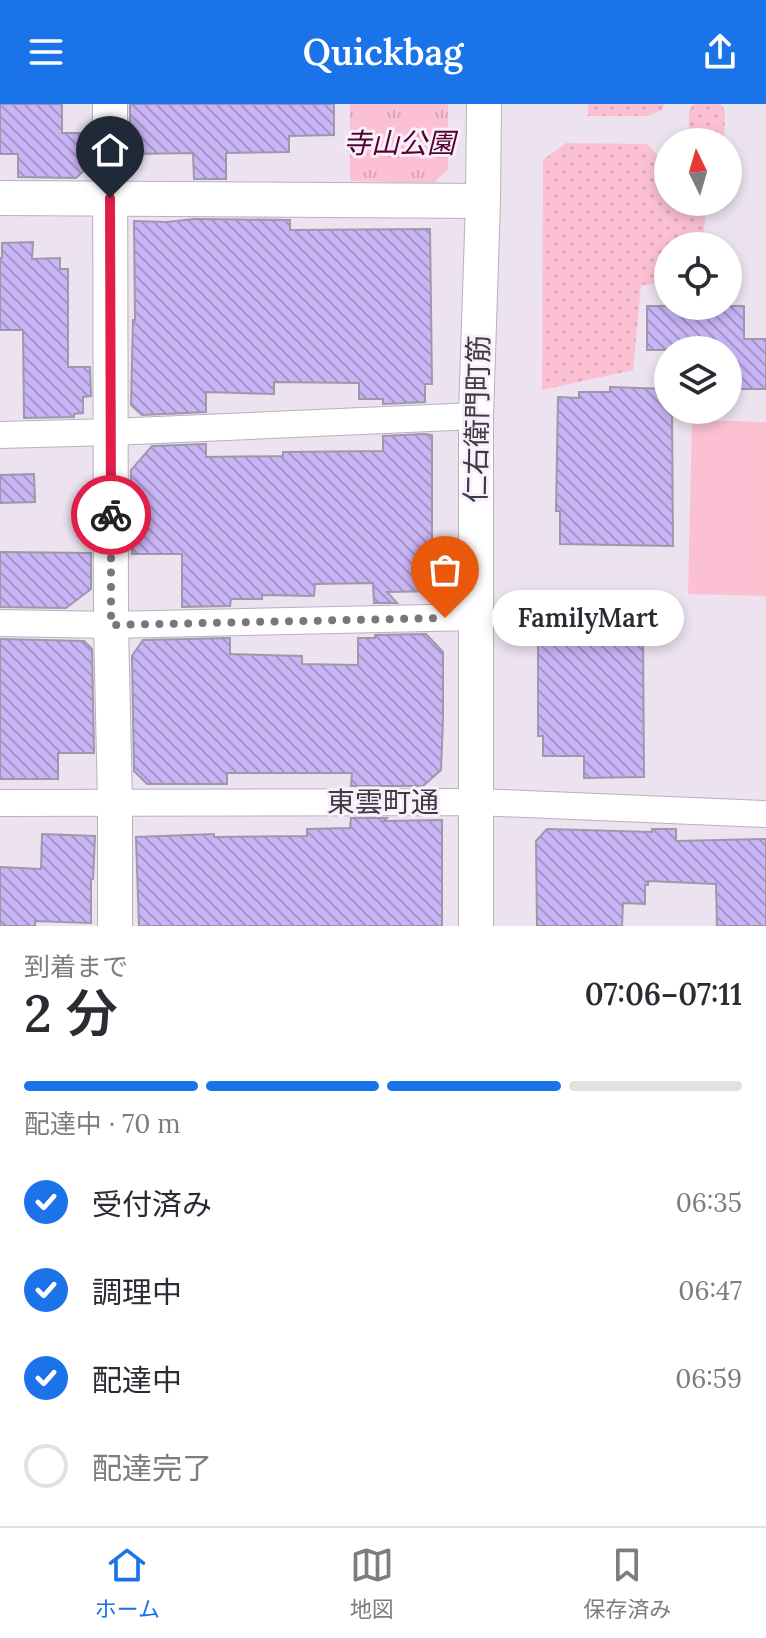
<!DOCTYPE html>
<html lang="ja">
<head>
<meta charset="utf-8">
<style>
	:root { --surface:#fff; --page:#f7f7f7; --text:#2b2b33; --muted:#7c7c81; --line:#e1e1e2; --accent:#1a73e8 }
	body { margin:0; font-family:Lora,"Noto Sans JP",serif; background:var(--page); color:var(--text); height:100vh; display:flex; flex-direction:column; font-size:30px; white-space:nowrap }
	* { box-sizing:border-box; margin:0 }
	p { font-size:26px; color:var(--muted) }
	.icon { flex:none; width:44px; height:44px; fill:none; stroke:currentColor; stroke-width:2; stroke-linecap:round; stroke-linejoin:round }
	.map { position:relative; height:822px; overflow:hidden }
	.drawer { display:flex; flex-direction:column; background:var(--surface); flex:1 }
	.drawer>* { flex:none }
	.needle { width:52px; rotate:355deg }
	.fabs { position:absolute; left:654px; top:24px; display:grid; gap:16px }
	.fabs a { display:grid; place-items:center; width:88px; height:88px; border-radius:50%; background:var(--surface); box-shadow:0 4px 12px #0003; font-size:40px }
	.pin { position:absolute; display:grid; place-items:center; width:68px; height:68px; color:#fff; margin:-82px -34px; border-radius:50% 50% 50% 0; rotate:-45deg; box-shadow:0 0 8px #0007 }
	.pin .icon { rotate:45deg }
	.courier { position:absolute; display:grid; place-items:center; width:80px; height:80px; margin:-40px; border:6px solid #e11d48; border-radius:50%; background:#fff; color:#222; box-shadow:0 2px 10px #0007 }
	.bubble { position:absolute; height:56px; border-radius:28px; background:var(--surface); box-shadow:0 4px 12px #0003; font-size:26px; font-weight:600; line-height:56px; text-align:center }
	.head em { font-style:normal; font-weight:600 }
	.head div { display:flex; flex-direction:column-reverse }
	.head { display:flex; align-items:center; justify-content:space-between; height:136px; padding:0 24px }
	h1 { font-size:52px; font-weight:600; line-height:60px }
	.bar { display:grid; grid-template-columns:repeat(4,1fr); gap:12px 8px; align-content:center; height:96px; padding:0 24px }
	.bar i { height:10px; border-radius:6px; background:var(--line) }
	.bar .current { background:var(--accent) }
	.bar p { grid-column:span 4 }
	ol { padding:0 24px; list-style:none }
	li { display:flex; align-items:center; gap:24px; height:88px }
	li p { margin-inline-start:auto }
	li .icon { padding:8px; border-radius:50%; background:var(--accent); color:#fff; stroke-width:4 }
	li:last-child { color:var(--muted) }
	li i { width:44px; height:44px; border:4px solid var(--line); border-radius:50% }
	header { display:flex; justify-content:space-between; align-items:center; height:104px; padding:0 24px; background:var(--accent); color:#fff; font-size:36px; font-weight:600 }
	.tabs { display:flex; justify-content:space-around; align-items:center; height:112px; border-top:2px solid var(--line); background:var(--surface); font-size:22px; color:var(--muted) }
	.tabs a { display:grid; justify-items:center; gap:4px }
	.tabs .current { color:var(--accent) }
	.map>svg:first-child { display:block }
	.grass { fill:url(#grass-tufts) }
	.garden { fill:url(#garden-dots) }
	.pitch { fill:#fcc0d3 }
	.building { fill:url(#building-back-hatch); stroke:#9d99a8; stroke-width:2 }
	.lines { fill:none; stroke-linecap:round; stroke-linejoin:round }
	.minor-casing { stroke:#bab0bd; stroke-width:28 }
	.tertiary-casing { stroke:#bab0bd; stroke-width:36 }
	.minor { stroke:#fff; stroke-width:26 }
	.tertiary { stroke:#fff; stroke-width:34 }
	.done { stroke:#7c757e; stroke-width:8; stroke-dasharray:0 14.4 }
	.route { stroke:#e11d48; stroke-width:10 }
	.labels { text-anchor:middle; stroke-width:6; stroke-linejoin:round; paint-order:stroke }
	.park-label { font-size:28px; font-style:italic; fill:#54022c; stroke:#f9effd }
	.street-label { font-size:28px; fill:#403b41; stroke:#f9effd }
</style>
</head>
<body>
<header><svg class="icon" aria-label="menu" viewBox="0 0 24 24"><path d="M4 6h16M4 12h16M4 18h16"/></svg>Quickbag<svg class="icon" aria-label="share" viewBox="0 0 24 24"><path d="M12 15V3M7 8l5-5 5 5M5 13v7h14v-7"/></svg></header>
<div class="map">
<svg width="766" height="822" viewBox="0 0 766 822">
	<defs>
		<pattern id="grass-tufts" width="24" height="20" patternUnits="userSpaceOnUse" patternTransform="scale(2)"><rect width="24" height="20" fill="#fcc0d3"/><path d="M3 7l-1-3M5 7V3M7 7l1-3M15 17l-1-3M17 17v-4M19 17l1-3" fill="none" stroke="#d9a6b6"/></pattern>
		<pattern id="garden-dots" width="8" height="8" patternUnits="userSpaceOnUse" patternTransform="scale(2)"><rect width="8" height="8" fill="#fcc0d3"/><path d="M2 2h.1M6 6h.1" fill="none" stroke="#d9a6b6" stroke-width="1.8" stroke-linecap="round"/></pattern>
		<pattern id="building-back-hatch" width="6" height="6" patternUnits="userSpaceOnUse" patternTransform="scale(2)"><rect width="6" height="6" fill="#c9b5f6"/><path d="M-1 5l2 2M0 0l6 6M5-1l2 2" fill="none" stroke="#a594c9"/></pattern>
	</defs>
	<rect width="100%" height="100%" fill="#ece2f0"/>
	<!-- grass -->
	<polygon class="grass" points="350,0 448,0 448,65 434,79 350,77"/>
	<!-- garden -->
	<g class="garden">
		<polygon points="588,0 665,0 662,6 647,12 588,12"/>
		<polygon points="694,0 721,0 725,7 724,38 689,38 689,6"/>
		<polygon points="566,39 647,40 668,63 668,98 707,98 702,142 668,142 668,179 641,181 633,266 542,286 543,56"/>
	</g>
	<!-- pitch -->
	<polygon class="pitch" points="692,316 766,318 766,492 688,490"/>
	<!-- building -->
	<g class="building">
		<polygon points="0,0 62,0 62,29 90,29 90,61 76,74 18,73 18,50 0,50"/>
		<polygon points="130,0 334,0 334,31 289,32 289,48 226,49 226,75 194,75 193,49 130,50"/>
		<polygon points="194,115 290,116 290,126 430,125 432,280 425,280 425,298 383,300 383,295 359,295 359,279 274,278 274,290 206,288 206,308 142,311 131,301 133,216 135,216 134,117 167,118"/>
		<polygon points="33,138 32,155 60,154 60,165 68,165 68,263 90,263 91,292 83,293 83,309 74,310 74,313 24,314 23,226 0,226 0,154 2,154 2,139"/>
		<polygon points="647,202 744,202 744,235 766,235 766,285 728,285 728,246 647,246"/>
		<polygon points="610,283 668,285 668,306 672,306 673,442 560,440 560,407 556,407 558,293 579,294 579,288 610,288"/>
		<polygon points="425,330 432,331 432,436 441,436 442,471 440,471 440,487 387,488 397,499 374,499 373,479 315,480 314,492 262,491 262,495 231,495 230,502 182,503 182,450 132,450 131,366 152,342 206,340 206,353 283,352 283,348 383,347 383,332"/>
		<polygon points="34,370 35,398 0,399 0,371"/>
		<polygon points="0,448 91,449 91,485 66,504 0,503"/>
		<polygon points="426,530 443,548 443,616 441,666 423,682 351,682 352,669 227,669 227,680 147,680 134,667 132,552 143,536 230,534 230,550 302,552 302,560 358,561 358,534 375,534 375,531"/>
		<polygon points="643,530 644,673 584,674 584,652 543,652 543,632 538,632 538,532"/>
		<polygon points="0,535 84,537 92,545 94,649 58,649 58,675 0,675"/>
		<polygon points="351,714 387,714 384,717 442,716 442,822 139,822 136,733 214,730 214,733 307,732 307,725 350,724"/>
		<polygon points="547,725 652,728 652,725 676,725 676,737 766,735 766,822 717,822 716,780 648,777 648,781 645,781 645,800 623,799 622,822 537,822 536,737"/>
		<polygon points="42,730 95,732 93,775 91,775 91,819 35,817 35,822 0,822 0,763 41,765"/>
	</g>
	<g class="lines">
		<defs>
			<g id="minor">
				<polyline points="0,331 111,328 476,312"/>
				<polyline points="0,519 111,521 475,513"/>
				<polyline points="0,699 477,698 766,710"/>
			</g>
			<g id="tertiary">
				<polyline points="110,0 111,521 115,698 115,822"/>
				<polyline points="0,94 483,97"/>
				<polyline points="476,822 476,312 483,97 484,0"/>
			</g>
		</defs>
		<!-- minor casing -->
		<use href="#minor" class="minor-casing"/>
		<!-- tertiary casing -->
		<use href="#tertiary" class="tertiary-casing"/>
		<!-- minor -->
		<use href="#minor" class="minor"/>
		<!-- tertiary -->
		<use href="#tertiary" class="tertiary"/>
	</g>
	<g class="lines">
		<!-- done -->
		<polyline class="done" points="111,411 111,521 445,514"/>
		<!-- route -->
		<polyline class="route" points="110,94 111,411"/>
	</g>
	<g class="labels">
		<!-- park labels -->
		<g class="park-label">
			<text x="399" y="49">寺山公園</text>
		</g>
		<!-- street labels -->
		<g class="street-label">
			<text transform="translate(477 315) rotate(-89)" y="10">仁右衛門町筋</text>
			<text x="383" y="708">東雲町通</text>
		</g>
	</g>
</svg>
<div class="fabs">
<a><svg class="needle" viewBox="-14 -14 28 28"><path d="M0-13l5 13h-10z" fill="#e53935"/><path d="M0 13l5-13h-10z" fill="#7c7c81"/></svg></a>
<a><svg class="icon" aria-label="locate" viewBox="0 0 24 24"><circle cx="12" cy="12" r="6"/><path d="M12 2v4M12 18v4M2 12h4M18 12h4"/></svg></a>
<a><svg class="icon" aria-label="layers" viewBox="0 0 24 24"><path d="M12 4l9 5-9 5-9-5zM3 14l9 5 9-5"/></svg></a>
</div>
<div class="pin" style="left:445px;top:514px;background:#ea580c"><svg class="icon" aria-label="bag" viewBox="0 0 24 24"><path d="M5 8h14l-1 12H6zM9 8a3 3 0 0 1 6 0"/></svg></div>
<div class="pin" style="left:110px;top:94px;background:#1f2937"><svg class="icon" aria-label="home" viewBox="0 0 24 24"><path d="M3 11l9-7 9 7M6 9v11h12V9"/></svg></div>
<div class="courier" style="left:111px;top:411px"><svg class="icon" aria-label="bike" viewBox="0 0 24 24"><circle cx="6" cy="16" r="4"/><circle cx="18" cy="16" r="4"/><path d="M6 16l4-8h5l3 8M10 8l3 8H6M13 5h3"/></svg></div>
<div class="bubble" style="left:492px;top:486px;width:192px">FamilyMart</div>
</div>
<section class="drawer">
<div class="head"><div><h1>2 分</h1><p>到着まで</p></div><em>07:06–07:11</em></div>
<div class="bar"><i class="current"></i><i class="current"></i><i class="current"></i><i></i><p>配達中 · 70 m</p></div>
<ol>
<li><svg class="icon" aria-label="check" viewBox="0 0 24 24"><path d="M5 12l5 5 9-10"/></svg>受付済み<p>06:35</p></li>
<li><svg class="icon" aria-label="check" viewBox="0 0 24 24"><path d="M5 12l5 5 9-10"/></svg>調理中<p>06:47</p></li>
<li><svg class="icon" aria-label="check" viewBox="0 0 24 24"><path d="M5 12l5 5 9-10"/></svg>配達中<p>06:59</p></li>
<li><i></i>配達完了</li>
</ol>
</section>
<nav class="tabs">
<a class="current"><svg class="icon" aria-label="home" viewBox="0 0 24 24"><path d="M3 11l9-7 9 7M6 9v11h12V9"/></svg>ホーム</a>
<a><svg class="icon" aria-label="map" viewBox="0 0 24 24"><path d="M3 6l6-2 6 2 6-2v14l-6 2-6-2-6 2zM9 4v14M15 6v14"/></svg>地図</a>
<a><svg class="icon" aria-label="saved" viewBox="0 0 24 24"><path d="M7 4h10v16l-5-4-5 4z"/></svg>保存済み</a>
</nav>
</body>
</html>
